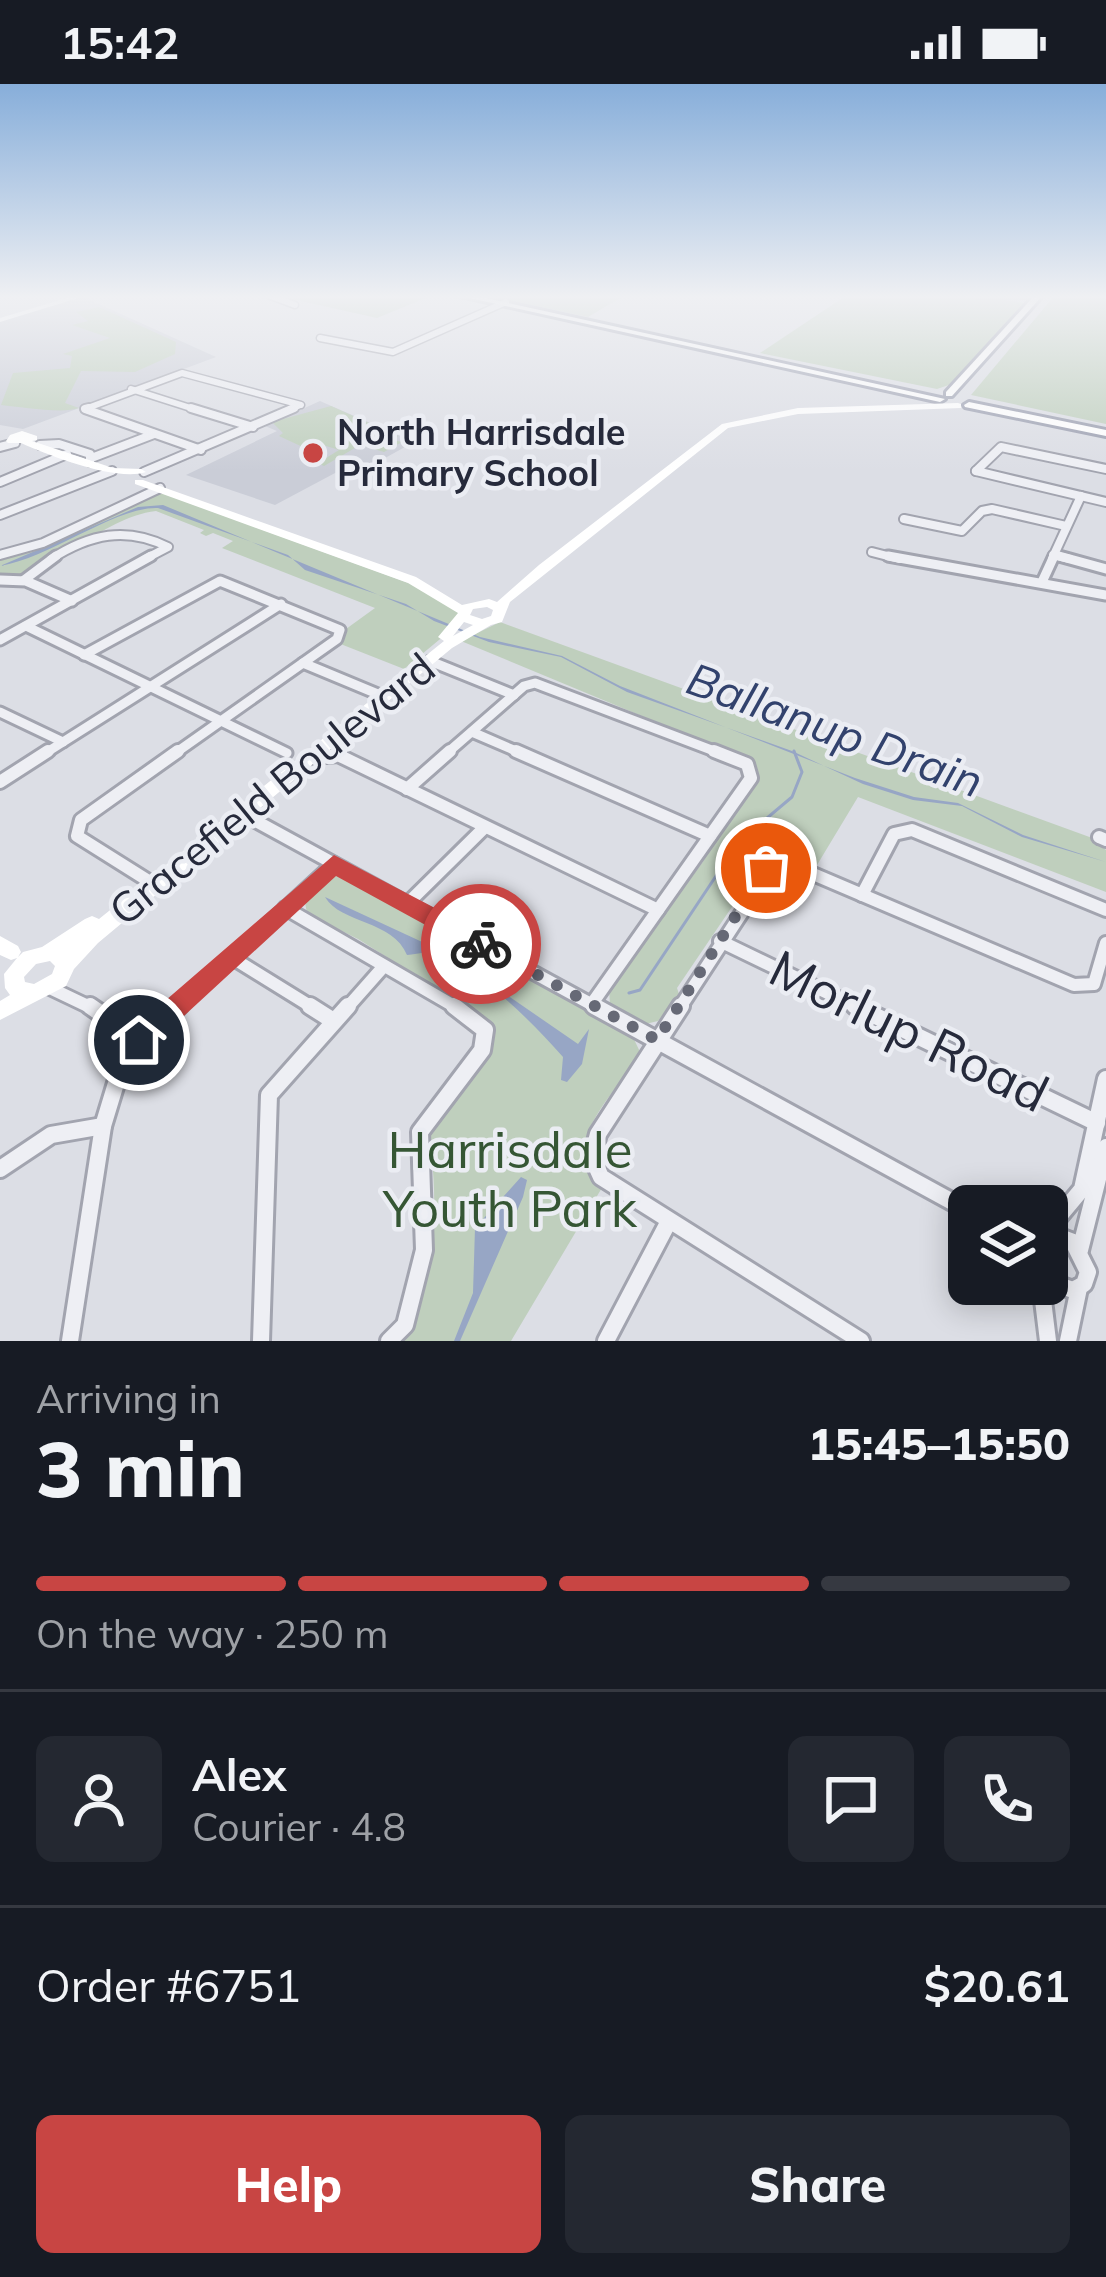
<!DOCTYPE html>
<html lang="en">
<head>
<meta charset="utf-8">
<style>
	:root { --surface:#171b24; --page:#242831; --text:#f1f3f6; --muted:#9ea1a6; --line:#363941; --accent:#c84543 }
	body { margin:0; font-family:Mulish,sans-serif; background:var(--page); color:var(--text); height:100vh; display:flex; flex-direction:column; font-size:45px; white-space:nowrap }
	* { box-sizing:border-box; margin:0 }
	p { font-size:39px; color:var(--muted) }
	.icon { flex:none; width:66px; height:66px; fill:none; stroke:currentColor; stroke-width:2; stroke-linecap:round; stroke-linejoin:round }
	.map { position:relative; height:1257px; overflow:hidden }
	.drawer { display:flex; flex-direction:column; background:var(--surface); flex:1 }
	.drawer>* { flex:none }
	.tools { position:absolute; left:948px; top:1101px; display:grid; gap:24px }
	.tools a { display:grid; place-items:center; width:120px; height:120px; border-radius:18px; background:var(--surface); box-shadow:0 6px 30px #0003; font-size:60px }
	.pin { position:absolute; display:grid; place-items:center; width:102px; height:102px; color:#fff; margin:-51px; border:6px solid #fff; border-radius:50%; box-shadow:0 3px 12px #0007 }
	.courier { position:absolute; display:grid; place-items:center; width:120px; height:120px; margin:-60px; border:9px solid #c84543; border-radius:50%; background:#fff; color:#222; box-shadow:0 3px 15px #0007 }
	.headline em { font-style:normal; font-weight:800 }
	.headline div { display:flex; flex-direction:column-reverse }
	.headline { display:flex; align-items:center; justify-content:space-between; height:204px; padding:0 36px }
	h1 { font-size:78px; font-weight:800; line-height:90px }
	.bar { display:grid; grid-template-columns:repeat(4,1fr); gap:18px 12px; align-content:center; height:144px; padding:0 36px }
	.bar i { height:15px; border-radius:9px; background:var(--line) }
	.bar .current { background:var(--accent) }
	.bar p { grid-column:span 4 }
	.line { display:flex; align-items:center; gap:30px; padding:0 36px; border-top:3px solid var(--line) }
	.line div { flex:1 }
	.round { display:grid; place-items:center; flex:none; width:126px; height:126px; border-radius:18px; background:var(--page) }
	.button { display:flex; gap:24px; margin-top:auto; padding:24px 36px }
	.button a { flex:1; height:138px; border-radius:18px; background:var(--accent); color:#fff; font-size:48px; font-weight:800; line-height:138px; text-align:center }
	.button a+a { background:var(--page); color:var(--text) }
	.status { display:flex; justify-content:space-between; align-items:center; height:84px; padding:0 60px; background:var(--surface); direction:ltr }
	.status svg { height:33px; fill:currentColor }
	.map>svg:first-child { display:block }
	.built { fill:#cacdd7 }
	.green { fill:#bfcfbd }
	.water { fill:#97a6c5 }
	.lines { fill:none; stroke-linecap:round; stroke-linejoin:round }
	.stream { stroke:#97a6c5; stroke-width:3 }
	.street-far4-casing { stroke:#a2a4af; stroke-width:9 }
	.street-far3-casing { stroke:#a2a4af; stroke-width:12 }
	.street-far2-casing { stroke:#a2a4af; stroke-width:15 }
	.street-far1-casing { stroke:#a2a4af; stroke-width:18 }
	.street-casing { stroke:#a2a4af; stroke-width:22 }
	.primary-casing { stroke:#9ca0b1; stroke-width:6 }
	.street-far4 { stroke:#eeeff4; stroke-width:6 }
	.street-far3 { stroke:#eeeff4; stroke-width:8 }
	.street-far2 { stroke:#eeeff4; stroke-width:9 }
	.street-far1 { stroke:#eeeff4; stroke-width:12 }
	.street { stroke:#eeeff4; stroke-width:16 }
	.secondary { fill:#fff; fill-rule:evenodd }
	.primary { fill:#fff; fill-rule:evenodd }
	.route { fill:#c84543 }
	.done { stroke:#666976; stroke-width:12; stroke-dasharray:0 21.6 }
	.poi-dot { fill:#c84543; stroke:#ebedf3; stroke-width:4.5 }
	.labels { text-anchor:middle; stroke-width:9; stroke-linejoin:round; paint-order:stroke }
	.far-poi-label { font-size:36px; font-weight:bold; fill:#262a3b; stroke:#ebedf3; text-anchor:start }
	.street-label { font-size:42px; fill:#262a3b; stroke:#ebedf3 }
	.water-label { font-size:45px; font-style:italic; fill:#32426d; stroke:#ebedf3 }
	.near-street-label { font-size:51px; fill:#262a3b; stroke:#ebedf3 }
	.near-park-label { font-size:51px; fill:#355634; stroke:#ebedf3 }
</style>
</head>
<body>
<div class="status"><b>15:42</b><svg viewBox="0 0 49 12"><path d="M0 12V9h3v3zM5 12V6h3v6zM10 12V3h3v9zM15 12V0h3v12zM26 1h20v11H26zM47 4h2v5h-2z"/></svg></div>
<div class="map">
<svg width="1106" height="1257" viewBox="0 0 1106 1257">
	<rect width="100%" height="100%" fill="#dcdee5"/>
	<!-- built -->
	<g class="built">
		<polygon points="81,212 216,273 23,345 0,341 0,237"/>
		<polygon points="320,317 414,358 367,384 352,380 275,421 186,391 277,347 265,342"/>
	</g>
	<!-- green -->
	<g class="green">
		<polygon points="302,211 433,211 377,234 292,215"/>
		<polygon points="484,211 625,211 588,233"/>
		<polygon points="847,211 971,211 1024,219 949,301 937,305 760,269"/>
		<polygon points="1055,211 1106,211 1106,340 971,311"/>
		<path d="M 99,223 L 176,258 L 175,270 L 135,288 L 81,287 L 65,319 L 79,324 C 63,330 21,323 1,321 L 13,289 L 70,284 L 72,272 L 63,270 L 110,254 L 72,241 L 88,237 L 76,228 Z"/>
		<polygon points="331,322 398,352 394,356 402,358 384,368 360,361 324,382 318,379 339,366 320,360 307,365 279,352 283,349 272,338"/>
		<path d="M 159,408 L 436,509 L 459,529 L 451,546 L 404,585 L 338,559 L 346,545 L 375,524 L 222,464 L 233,457 L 213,449 L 206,452 L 200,449 L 204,446 L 156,427 C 99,434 57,491 0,494 L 0,472 Z"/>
		<polygon points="500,538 1095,755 1106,766 1106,808 858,713 814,786 778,774 761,780 677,904 679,910 658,937 641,941 610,921 609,903 702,779 758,688 750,677 461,557"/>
		<path d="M 345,791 L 631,949 L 641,970 C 620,1003 576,1041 585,1083 L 603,1102 L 511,1257 L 403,1257 C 433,1217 438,1125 432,1078 L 426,1074 C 428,1018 490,998 495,947 L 491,939 L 358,855 L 307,830 L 304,812 L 326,793 Z"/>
	</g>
	<!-- water -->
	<g class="water">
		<path d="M 163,421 L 480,553 L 562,572 L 620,602 L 855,694 L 914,713 L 958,719 L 1023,751 L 1106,778 L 1022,753 L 962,722 L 913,716 L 863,700 L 792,667 L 627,608 L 561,573 L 489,558 L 434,537 L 406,520 L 305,486 L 288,471 L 158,424 C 116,422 50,474 0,482 L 138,423 Z"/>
		<path d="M 325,813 L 446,869 L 578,960 L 589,945 L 582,980 L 567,998 L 561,996 L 563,973 C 531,937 482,887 436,870 C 428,867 415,870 407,871 C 393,836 341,840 325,813 Z"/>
		<polygon points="521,1093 527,1096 523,1113 460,1257 454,1257 473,1209 475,1144"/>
	</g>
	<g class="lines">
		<!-- stream -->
		<polyline class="stream" points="629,909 640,906 726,777 747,751 792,713 802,688 794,667"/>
		<defs>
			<g id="street-far4">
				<polyline points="268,211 295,221"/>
				<polyline points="977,211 1028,211"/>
				<polyline points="320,254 393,268 506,218"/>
				<polyline points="131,305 200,327"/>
				<polyline points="89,327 85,325 182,289 301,321"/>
				<polyline points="287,327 300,321"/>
			</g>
			<g id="street-far3">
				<polyline points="89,324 85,325 201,366"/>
				<polyline points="191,324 253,343"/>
				<polyline points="40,361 59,360 90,370 90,378"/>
				<polyline points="0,363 15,359"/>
				<polyline points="94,373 154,350"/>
				<polyline points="976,387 1001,363 1106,385"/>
				<polyline points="976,387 1106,418"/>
				<polyline points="144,388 294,324"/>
				<polyline points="0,398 67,370"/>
				<polyline points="0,431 112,387"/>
				<polyline points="904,435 962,447 982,427 992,425 1066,442"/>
				<polyline points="872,468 899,475"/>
				<polyline points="0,471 43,459 160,404"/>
				<polyline points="1053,471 1070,475"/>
				<path d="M 51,475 C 90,450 126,442 168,463 L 145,475"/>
				<polyline points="1052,475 1081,412"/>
			</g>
			<g id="street-far2">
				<polyline points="888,472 1106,511"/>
				<polyline points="1059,472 1106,485"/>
				<polyline points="0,496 26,497 72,517"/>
				<polyline points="24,496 56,472"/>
				<polyline points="1042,498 1054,472"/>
				<polyline points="26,542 287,669"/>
				<polyline points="0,556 151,472"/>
				<polyline points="84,571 220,497 340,546 337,555 174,670"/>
				<polyline points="430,577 514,611"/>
				<polyline points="303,579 380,611"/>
				<polyline points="0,628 63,658"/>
				<polyline points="472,648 523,670"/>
				<polyline points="44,670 281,520"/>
				<polyline points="446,670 524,602 535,599 722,670"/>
			</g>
			<g id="street-far1">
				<polyline points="516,667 710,752"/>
				<polyline points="314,673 338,671 658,826"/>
				<polyline points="0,698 48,667"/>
				<polyline points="407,705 450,667"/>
				<polyline points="243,730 600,925"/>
				<polyline points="1099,753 1106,756"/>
				<polyline points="147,796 77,752 81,736 178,667"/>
				<polyline points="862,811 894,750 912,746 1106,826"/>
				<polyline points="407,820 485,743"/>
				<polyline points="285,824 459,925"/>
				<polyline points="720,857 861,925"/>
				<polyline points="231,873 315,925"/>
				<polyline points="50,904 94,925"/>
				<polyline points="591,921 751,694 747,680 714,667"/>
				<polyline points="176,925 334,780"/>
				<polyline points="346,925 384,882"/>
				<polyline points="679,925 773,781 792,781 1074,901 1094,900 1106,859"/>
			</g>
			<g id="street">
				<polyline points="90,922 139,956"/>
				<polyline points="310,922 332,936"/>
				<polyline points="594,922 969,1127"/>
				<polyline points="681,922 598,1050 592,1073 601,1093 861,1257"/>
				<polyline points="855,922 1097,1039"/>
				<polyline points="0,1085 51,1051 103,1042"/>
				<polyline points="1047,1147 1082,1105 1106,995"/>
				<polyline points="1047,1148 1073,1158 1088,1188 1084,1200 1073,1206 1047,1197"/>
				<polyline points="1080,1166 1106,1063"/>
				<polyline points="1041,1200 1048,1257"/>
				<polyline points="70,1257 103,1042 124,973 179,922"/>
				<polyline points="261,1257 269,1011 348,922"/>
				<polyline points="389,1257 405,1241 424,1166 420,1048 482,966 485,946 454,922"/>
				<polyline points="606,1257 669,1137"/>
				<polyline points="1068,1257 1079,1204"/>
			</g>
			<g id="primary">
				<polygon points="456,211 472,211 945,315 940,318"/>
				<polygon points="1035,211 1043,211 952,312 946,312 946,308"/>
				<polygon points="969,318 1106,346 1106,352 965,323 964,321"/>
			</g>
		</defs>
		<!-- street-far4 casing -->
		<use href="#street-far4" class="street-far4-casing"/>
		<!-- street-far3 casing -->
		<use href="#street-far3" class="street-far3-casing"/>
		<!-- street-far2 casing -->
		<use href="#street-far2" class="street-far2-casing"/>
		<!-- street-far1 casing -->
		<use href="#street-far1" class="street-far1-casing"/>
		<!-- street casing -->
		<use href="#street" class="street-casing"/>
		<!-- primary casing -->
		<use href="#primary" class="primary-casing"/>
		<!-- street-far4 -->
		<use href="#street-far4" class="street-far4"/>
		<!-- street-far3 -->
		<use href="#street-far3" class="street-far3"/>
		<!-- street-far2 -->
		<use href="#street-far2" class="street-far2"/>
		<!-- street-far1 -->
		<use href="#street-far1" class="street-far1"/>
		<!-- street -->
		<use href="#street" class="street"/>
		<!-- secondary -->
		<g class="secondary">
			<polygon points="77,211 88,211 0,238 0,234"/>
			<path d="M 958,319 L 961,320 L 961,324 L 798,330 L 728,344 L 510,518 L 502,538 L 491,541 L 452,564 L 98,859 L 74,885 L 66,902 L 0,936 L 0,917 L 10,911 L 5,904 L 4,890 L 17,874 L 11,876 L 0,871 L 0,852 L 18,862 L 21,868 L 18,873 L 23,868 L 42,863 L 85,835 L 92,832 L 99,835 L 444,557 L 438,553 L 458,529 L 408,499 L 135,400 L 135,396 L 143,396 L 416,493 L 462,521 L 489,515 L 497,518 L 539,481 L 722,340 L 798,324 ZM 487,523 L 493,526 L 491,532 L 482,535 L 470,531 L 473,525 ZM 464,538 L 473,541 L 453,552 ZM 50,877 L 55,882 L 52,890 L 34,900 L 25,898 L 24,893 L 36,880 Z"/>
			<path d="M 22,347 L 37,352 L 37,356 L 32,357 L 113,384 L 141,385 L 146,388 C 117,398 50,372 21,359 L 8,359 L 6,357 L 10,351 Z"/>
		</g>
		<!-- primary -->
		<use href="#primary" class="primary"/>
	</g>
	<!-- sky -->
	<linearGradient id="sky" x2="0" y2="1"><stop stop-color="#87aeda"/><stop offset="0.55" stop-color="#eff0f3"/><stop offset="1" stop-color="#eff0f3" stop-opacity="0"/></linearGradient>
	<rect width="1106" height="387" fill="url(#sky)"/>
	<!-- route -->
	<polygon class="route" points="334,771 490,853 490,867 473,867 336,792 148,965 129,965 129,948"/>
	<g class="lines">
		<!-- done -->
		<polyline class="done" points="481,860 657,956 766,784"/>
	</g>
	<!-- markers -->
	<circle class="poi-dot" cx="313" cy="369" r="12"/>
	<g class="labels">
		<!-- far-poi labels -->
		<g class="far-poi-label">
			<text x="337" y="361">North Harrisdale<tspan x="337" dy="41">Primary School</tspan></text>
		</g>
		<!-- street labels -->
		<g class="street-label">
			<text transform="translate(272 705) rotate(-39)" y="15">Gracefield Boulevard</text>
		</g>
		<!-- water labels -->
		<g class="water-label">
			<text transform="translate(835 646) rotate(20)" y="16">Ballanup Drain</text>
		</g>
		<!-- near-street labels -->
		<g class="near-street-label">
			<text transform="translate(909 947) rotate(26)" y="18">Morlup Road</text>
		</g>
		<!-- near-park labels -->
		<g class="near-park-label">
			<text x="510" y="1084">Harrisdale<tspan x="510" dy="59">Youth Park</tspan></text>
		</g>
	</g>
</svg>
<div class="tools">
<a><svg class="icon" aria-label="layers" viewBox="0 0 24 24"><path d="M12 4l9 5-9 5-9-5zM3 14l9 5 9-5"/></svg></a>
</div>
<div class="pin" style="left:766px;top:784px;background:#ea580c"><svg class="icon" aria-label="bag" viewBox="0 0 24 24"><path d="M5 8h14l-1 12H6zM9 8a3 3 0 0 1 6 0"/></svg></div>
<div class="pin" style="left:139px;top:956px;background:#1f2937"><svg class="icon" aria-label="home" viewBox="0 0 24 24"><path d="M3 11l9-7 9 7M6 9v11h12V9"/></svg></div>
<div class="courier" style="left:481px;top:860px"><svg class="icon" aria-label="bike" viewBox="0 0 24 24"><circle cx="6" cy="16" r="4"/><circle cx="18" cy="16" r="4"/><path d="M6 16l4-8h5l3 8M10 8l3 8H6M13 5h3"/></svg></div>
</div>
<section class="drawer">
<div class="headline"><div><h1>3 min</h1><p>Arriving in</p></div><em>15:45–15:50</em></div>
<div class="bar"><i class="current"></i><i class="current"></i><i class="current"></i><i></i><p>On the way · 250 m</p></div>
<div class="line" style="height:216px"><a class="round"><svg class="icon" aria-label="person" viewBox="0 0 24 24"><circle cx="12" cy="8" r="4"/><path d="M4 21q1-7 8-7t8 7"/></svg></a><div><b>Alex</b><p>Courier · 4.8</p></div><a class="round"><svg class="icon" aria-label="chat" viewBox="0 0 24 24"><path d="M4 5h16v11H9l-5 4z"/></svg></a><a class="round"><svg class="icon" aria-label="phone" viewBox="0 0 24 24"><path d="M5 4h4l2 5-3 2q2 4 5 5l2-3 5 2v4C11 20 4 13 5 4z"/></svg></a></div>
<div class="line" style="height:156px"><div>Order #6751</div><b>$20.61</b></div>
<div class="button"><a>Help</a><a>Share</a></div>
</section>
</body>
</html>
